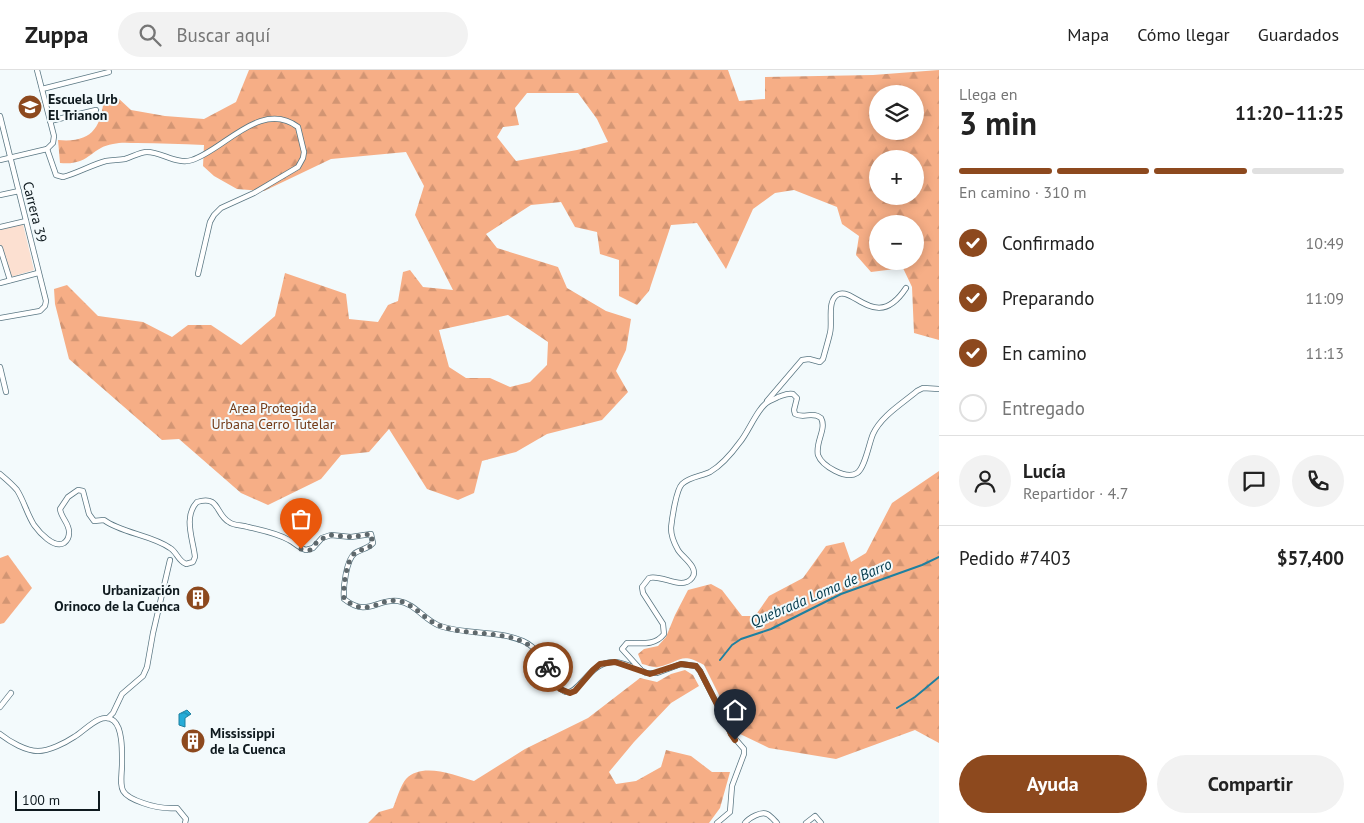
<!DOCTYPE html>
<html lang="es">
<head>
<meta charset="utf-8">
<style>
	:root { --surface:#fff; --page:#f2f2f2; --text:#222; --muted:#767676; --line:#e0e0e0; --accent:#8d491e }
	body { margin:0; font-family:"PT Sans",sans-serif; background:var(--page); color:var(--text); height:100vh; display:flex; flex-direction:column; font-size:19px; white-space:nowrap }
	* { box-sizing:border-box; margin:0 }
	p { font-size:16px; color:var(--muted) }
	.icon { flex:none; width:28px; height:28px; fill:none; stroke:currentColor; stroke-width:2; stroke-linecap:round; stroke-linejoin:round }
	.map { position:relative; flex:1; overflow:hidden }
	.side { display:flex; flex-direction:column; background:var(--surface); width:425px }
	.side>* { flex:none }
	.controls { position:absolute; left:869px; top:15px; display:grid; gap:10px }
	.controls a { display:grid; place-items:center; width:55px; height:55px; border-radius:50%; background:var(--surface); box-shadow:0 2px 12px #0003; font-size:25px }
	.scale { position:absolute; left:15px; bottom:12px; width:85px; box-sizing:border-box; padding-left:5px; border:2px solid #0e191e; border-top:0; font-size:14px; line-height:18px; white-space:nowrap; color:#0e191e; -webkit-text-stroke:4px #f3fafc; paint-order:stroke }
	.pin { position:absolute; display:grid; place-items:center; width:42px; height:42px; color:#fff; margin:-51px -21px; border-radius:50% 50% 50% 0; rotate:-45deg; box-shadow:0 0 5px #0007 }
	.pin .icon { rotate:45deg }
	.courier { position:absolute; display:grid; place-items:center; width:50px; height:50px; margin:-25px; border:4px solid #8d491e; border-radius:50%; background:#fff; color:#222; box-shadow:0 1px 6px #0007 }
	.headline em { font-style:normal; font-weight:700 }
	.headline div { display:flex; flex-direction:column-reverse }
	.headline { display:flex; align-items:center; justify-content:space-between; height:85px; padding:0 20px }
	h1 { font-size:32px; font-weight:700; line-height:38px }
	.bar { display:grid; grid-template-columns:repeat(4,1fr); gap:8px 5px; align-content:center; height:60px; padding:0 20px }
	.bar i { height:6px; border-radius:4px; background:var(--line) }
	.bar .current { background:var(--accent) }
	.bar p { grid-column:span 4 }
	.line { display:flex; align-items:center; gap:12px; padding:0 20px; border-top:1px solid var(--line) }
	.line div { flex:1 }
	.round { display:grid; place-items:center; flex:none; width:52px; height:52px; border-radius:26px; background:var(--page) }
	ol { padding:0 20px; list-style:none }
	li { display:flex; align-items:center; gap:15px; height:55px }
	li p { margin-inline-start:auto }
	li .icon { padding:5px; border-radius:50%; background:var(--accent); color:#fff; stroke-width:4 }
	li:last-child { color:var(--muted) }
	li i { width:28px; height:28px; border:2px solid var(--line); border-radius:50% }
	.action { display:flex; gap:10px; margin-top:auto; padding:10px 20px }
	.action a { flex:1; height:58px; border-radius:30px; background:var(--accent); color:#fff; font-size:20px; font-weight:700; line-height:58px; text-align:center }
	.action a+a { background:var(--page); color:var(--text) }
	header { display:flex; align-items:center; gap:30px; box-sizing:border-box; height:70px; padding:0 25px; background:var(--surface); border-bottom:1px solid var(--line) }
	header strong { font-size:24px }
	nav { display:flex; gap:28px; margin-inline-start:auto; font-size:18px }
	.search { width:350px; height:45px; background:var(--page); display:flex; align-items:center; gap:12px; box-sizing:border-box; padding:0 18px; border-radius:28px; color:var(--muted); font-size:19px }
	main { display:flex; flex:1; min-height:0 }
	.map>svg:first-child { display:block }
	.green { fill:#fce0d1 }
	.forest { fill:url(#forest-firs); fill-rule:evenodd }
	.water { fill:url(#water-ripples); stroke:#1e80a0 }
	.lines { fill:none; stroke-linecap:round; stroke-linejoin:round }
	.stream { stroke:#1e80a0; stroke-width:2 }
	.minor-casing { stroke:#597682; stroke-width:6 }
	.minor { stroke:#fff; stroke-width:4.5 }
	.done { stroke:#5e686c; stroke-width:5; stroke-dasharray:0 9 }
	.route { stroke:#8d491e; stroke-width:6 }
	.labels { text-anchor:middle; stroke-width:4; stroke-linejoin:round; paint-order:stroke }
	.poi-label { font-size:14px; font-weight:bold; fill:#0e191e; stroke:#f3fafc; text-anchor:start }
	.street-label { font-size:14px; fill:#0e191e; stroke:#f3fafc }
	.park-label { font-size:14px; fill:#733b17; stroke:#f3fafc }
	.water-label { font-size:15px; font-style:italic; fill:#00394b; stroke:#f3fafc }
</style>
</head>
<body>
<header>
<strong>Zuppa</strong>
<div class="search"><svg class="icon" aria-label="search" viewBox="0 0 24 24"><circle cx="10" cy="10" r="6"/><path d="M15 15l6 6"/></svg>Buscar aquí</div>
<nav><a>Mapa</a><a>Cómo llegar</a><a>Guardados</a></nav>
</header>
<main>
<div class="map">
<svg width="939" height="753" viewBox="0 0 939 753">
	<defs>
		<pattern id="forest-firs" width="22" height="20" patternUnits="userSpaceOnUse" patternTransform="scale(1.25)"><rect width="22" height="20" fill="#f6ae86"/><path d="M5 1l3.5 6h-7zM16 11l3.5 6h-7z" fill="#d29573"/></pattern>
		<pattern id="water-ripples" width="26" height="14" patternUnits="userSpaceOnUse" patternTransform="scale(1.25)"><rect width="26" height="14" fill="#25acd8"/><path d="M2 4q2-2 4 0t4 0M15 11q2-2 4 0t4 0" fill="none" stroke="#1e8baf"/></pattern>
	</defs>
	<rect width="100%" height="100%" fill="#f3fafc"/>
	<!-- green -->
	<polygon class="green" points="23,154 34,200 11,207 2,176 0,176 0,160"/>
	<!-- forest -->
	<g class="forest">
		<path d="M 249,0 L 728,0 L 739,31 L 765,29 L 765,7 L 873,5 L 939,0 L 939,270 L 914,263 L 912,217 L 903,198 L 871,202 L 856,185 L 859,166 L 842,154 L 837,137 L 794,120 L 775,123 L 753,139 L 726,199 L 697,153 L 671,155 L 649,221 L 637,235 L 619,226 L 619,190 L 600,184 L 597,162 L 575,157 L 561,132 L 531,135 L 486,164 L 497,178 L 558,197 L 567,218 L 606,241 L 631,249 L 626,280 L 616,301 L 628,322 L 602,350 L 547,364 L 516,382 L 482,391 L 474,423 L 458,430 L 427,419 L 389,359 L 369,382 L 341,385 L 321,409 L 268,435 L 241,423 L 179,369 L 162,370 L 69,289 L 55,234 L 54,219 L 67,215 L 98,246 L 143,252 L 172,267 L 188,255 L 211,255 L 241,275 L 275,246 L 285,203 L 346,224 L 349,249 L 378,252 L 388,235 L 398,231 L 403,202 L 410,200 L 423,217 L 453,220 L 415,145 L 424,116 L 406,82 L 331,89 L 264,121 L 237,119 L 214,106 L 203,96 L 204,75 C 181,74 159,73 137,73 C 129,73 121,72 113,74 C 91,77 90,96 60,93 L 58,70 C 92,73 101,58 104,27 L 117,27 L 131,40 L 165,46 L 204,49 L 236,32 ZM 527,23 L 578,23 L 597,49 L 608,72 L 577,80 L 516,91 L 497,67 L 503,57 L 519,55 L 515,38 ZM 878,24 L 915,24 L 915,61 L 878,61 ZM 878,89 L 915,89 L 915,126 L 878,126 ZM 878,154 L 915,154 L 915,191 L 878,191 ZM 508,245 L 548,272 L 547,295 L 530,312 L 510,317 L 490,308 L 466,308 L 449,297 L 439,260 Z"/>
		<path d="M 939,401 L 939,673 L 915,660 L 836,689 L 769,678 L 738,663 L 704,595 C 680,581 681,592 658,597 C 653,598 647,595 642,594 L 638,584 L 644,579 L 658,576 L 666,567 L 675,545 L 688,520 L 711,514 L 722,520 L 742,546 L 755,546 L 769,526 L 803,508 L 826,476 L 844,472 L 851,492 L 866,483 L 892,433 Z"/>
		<polygon points="8,485 32,518 4,553 0,554 0,488"/>
		<path d="M 685,600 L 693,605 L 699,616 L 671,633 L 634,672 L 609,702 L 616,714 L 636,711 L 661,697 L 666,680 L 691,686 L 712,702 L 730,702 L 720,738 L 709,753 L 368,753 L 379,742 L 393,738 C 396,731 401,714 406,709 C 422,692 454,705 474,711 L 525,679 L 588,648 L 640,608 L 657,612 L 671,604 Z"/>
	</g>
	<!-- water -->
	<polygon class="water" points="187,640 191,644 185,648 185,657 179,655 179,644"/>
	<g class="lines">
		<!-- stream -->
		<g class="stream">
			<polyline points="720,590 732,575 741,569 771,559 841,524 922,495 939,487"/>
			<polyline points="897,638 915,627 939,607"/>
		</g>
		<defs>
			<g id="minor">
				<polyline points="42,19 109,2"/>
				<polyline points="0,46 46,231 45,236 40,241 0,248"/>
				<polyline points="50,51 96,40"/>
				<path d="M 47,79 L 55,102 L 56,105 L 63,107 C 78,103 91,95 106,91 C 112,90 119,90 125,89 C 132,87 140,82 147,82 C 162,82 177,95 192,90 C 224,80 261,29 298,57 L 304,82 L 303,88 L 298,97 L 254,123 L 221,138 L 214,145 L 210,152 L 198,204"/>
				<polyline points="0,90 47,79 53,73 54,66 37,0"/>
				<polyline points="0,125 19,121"/>
				<polyline points="0,157 26,151"/>
				<polyline points="0,178 10,210"/>
				<polyline points="0,213 38,203"/>
				<polyline points="0,297 6,322"/>
				<path d="M 767,331 L 802,290 L 809,289 L 820,292 L 823,289 C 825,281 828,272 830,263 C 833,253 826,229 839,224 C 855,218 877,262 906,218"/>
				<path d="M 0,404 C 6,409 12,414 17,420 C 24,431 27,444 34,455 C 39,462 54,479 64,473 C 68,470 69,467 69,463 C 70,454 61,448 60,439 L 68,427 L 78,420 L 83,421 L 89,444 L 94,451 L 104,450 C 121,463 152,465 170,478 C 177,482 178,491 186,494 L 193,492 L 195,487 C 193,469 183,447 197,432 C 220,425 215,444 229,452 C 234,456 242,455 248,457 C 261,460 277,463 289,470 C 295,473 299,478 306,480 L 313,478 L 322,468 L 331,465 L 351,467 L 371,464 L 373,473 C 368,479 361,479 355,483 C 346,490 343,518 344,529 C 368,548 377,528 398,531 C 415,533 425,551 440,556 C 467,565 497,560 523,571 C 548,582 551,618 566,622 C 578,626 590,590 615,592 C 624,593 632,597 641,600"/>
				<polyline points="0,637 11,623"/>
				<polyline points="108,648 113,643 122,624 143,606 147,597 153,563 170,490"/>
				<path d="M 0,664 C 10,672 26,681 38,681 C 49,681 65,673 74,667 C 84,662 101,640 114,651 C 123,659 122,683 122,695 C 121,718 117,724 143,733 C 154,737 165,739 177,738 L 186,749 L 185,753"/>
				<path d="M 717,753 L 730,742 L 732,716 L 744,684 L 744,679 L 731,664 L 725,650 L 700,601 L 696,596 L 681,594 L 657,603 L 646,603 L 641,600 L 622,579 L 627,573 C 641,573 655,576 664,564 L 663,554 L 643,523 L 642,517 L 649,508 C 662,504 682,521 692,508 C 700,498 682,487 678,480 C 674,473 671,466 671,458 C 672,449 676,420 682,414 C 689,407 702,406 710,402 C 722,395 732,383 740,372 C 748,363 758,337 768,332 C 771,330 775,329 778,327 C 784,325 787,323 793,324 L 797,328 L 794,340 L 795,344 C 804,349 812,341 821,348 C 827,359 815,372 818,385 C 822,396 846,410 857,403 C 865,398 869,373 873,364 C 881,346 903,333 917,321 L 923,318 L 939,319"/>
				<path d="M 745,753 C 749,748 761,741 767,744 C 771,746 774,750 777,753"/>
				<polyline points="806,753 815,746 821,753"/>
			</g>
		</defs>
		<!-- minor casing -->
		<use href="#minor" class="minor-casing"/>
		<!-- minor -->
		<use href="#minor" class="minor"/>
	</g>
	<g class="lines">
		<!-- done -->
		<path class="done" d="M 301,479 L 310,480 L 319,470 L 331,465 L 351,467 L 371,464 L 373,474 C 368,479 361,479 355,483 C 346,490 343,518 344,529 C 369,549 378,527 399,531 C 414,534 424,549 438,555 C 475,571 526,552 548,597"/>
		<!-- route -->
		<polyline class="route" points="548,597 560,619 570,623 575,621 593,600 600,594 615,592 650,604 681,594 696,596 700,601 725,650 731,664 735,670"/>
	</g>
	<!-- icons -->
	<defs>
		<symbol id="school-disc" viewBox="-11 -11 22 22"><circle r="9.5" fill="#8d491e" stroke="#f3fafc"/><path d="M0-5L7-2L0 1L-7-2ZM-4 1L0 2.5L4 1V4Q0 6-4 4Z" fill="#fff"/></symbol>
		<symbol id="building-disc" viewBox="-11 -11 22 22"><circle r="9.5" fill="#8d491e" stroke="#f3fafc"/><path d="M-4-6H4V6H1V3H-1V6H-4ZM-2.5-4.3h1.7v1.8h-1.7ZM.8-4.3h1.7v1.8H.8ZM-2.5-1h1.7V.8h-1.7ZM.8-1h1.7V.8H.8Z" fill="#fff"/></symbol>
	</defs>
	<g fill-rule="evenodd">
		<use href="#school-disc" x="16" y="23" width="28" height="28"/>
		<use href="#building-disc" x="184" y="514" width="28" height="28"/>
		<use href="#building-disc" x="179" y="657" width="28" height="28"/>
	</g>
	<g class="labels">
		<!-- poi labels -->
		<g class="poi-label">
			<text x="48" y="34">Escuela Urb<tspan x="48" dy="16">El Trianon</tspan></text>
			<text x="180" y="525" text-anchor="end">Urbanización<tspan x="180" dy="16">Orinoco de la Cuenca</tspan></text>
			<text x="210" y="668">Mississippi<tspan x="210" dy="16">de la Cuenca</tspan></text>
		</g>
		<!-- street labels -->
		<g class="street-label">
			<text transform="translate(35 142) rotate(76)" y="5">Carrera 39</text>
		</g>
		<!-- park labels -->
		<g class="park-label">
			<text x="273" y="343">Area Protegida<tspan x="273" dy="16">Urbana Cerro Tutelar</tspan></text>
		</g>
		<!-- water labels -->
		<g class="water-label">
			<text transform="translate(821 523) rotate(-23)" y="5">Quebrada Loma de Barro</text>
		</g>
	</g>
</svg>
<div class="controls">
<a><svg class="icon" aria-label="layers" viewBox="0 0 24 24"><path d="M12 4l9 5-9 5-9-5zM3 14l9 5 9-5"/></svg></a>
<a>+</a>
<a>−</a>
</div>
<div class="scale">100 m</div>
<div class="pin" style="left:301px;top:479px;background:#ea580c"><svg class="icon" aria-label="bag" viewBox="0 0 24 24"><path d="M5 8h14l-1 12H6zM9 8a3 3 0 0 1 6 0"/></svg></div>
<div class="pin" style="left:735px;top:670px;background:#1f2937"><svg class="icon" aria-label="home" viewBox="0 0 24 24"><path d="M3 11l9-7 9 7M6 9v11h12V9"/></svg></div>
<div class="courier" style="left:548px;top:597px"><svg class="icon" aria-label="bike" viewBox="0 0 24 24"><circle cx="6" cy="16" r="4"/><circle cx="18" cy="16" r="4"/><path d="M6 16l4-8h5l3 8M10 8l3 8H6M13 5h3"/></svg></div>
</div>
<section class="side">
<div class="headline"><div><h1>3 min</h1><p>Llega en</p></div><em>11:20–11:25</em></div>
<div class="bar"><i class="current"></i><i class="current"></i><i class="current"></i><i></i><p>En camino · 310 m</p></div>
<ol>
<li><svg class="icon" aria-label="check" viewBox="0 0 24 24"><path d="M5 12l5 5 9-10"/></svg>Confirmado<p>10:49</p></li>
<li><svg class="icon" aria-label="check" viewBox="0 0 24 24"><path d="M5 12l5 5 9-10"/></svg>Preparando<p>11:09</p></li>
<li><svg class="icon" aria-label="check" viewBox="0 0 24 24"><path d="M5 12l5 5 9-10"/></svg>En camino<p>11:13</p></li>
<li><i></i>Entregado</li>
</ol>
<div class="line" style="height:90px"><a class="round"><svg class="icon" aria-label="person" viewBox="0 0 24 24"><circle cx="12" cy="8" r="4"/><path d="M4 21q1-7 8-7t8 7"/></svg></a><div><b>Lucía</b><p>Repartidor · 4.7</p></div><a class="round"><svg class="icon" aria-label="chat" viewBox="0 0 24 24"><path d="M4 5h16v11H9l-5 4z"/></svg></a><a class="round"><svg class="icon" aria-label="phone" viewBox="0 0 24 24"><path d="M5 4h4l2 5-3 2q2 4 5 5l2-3 5 2v4C11 20 4 13 5 4z"/></svg></a></div>
<div class="line" style="height:65px"><div>Pedido #7403</div><b>$57,400</b></div>
<div class="action"><a>Ayuda</a><a>Compartir</a></div>
</section>
</main>
</body>
</html>
